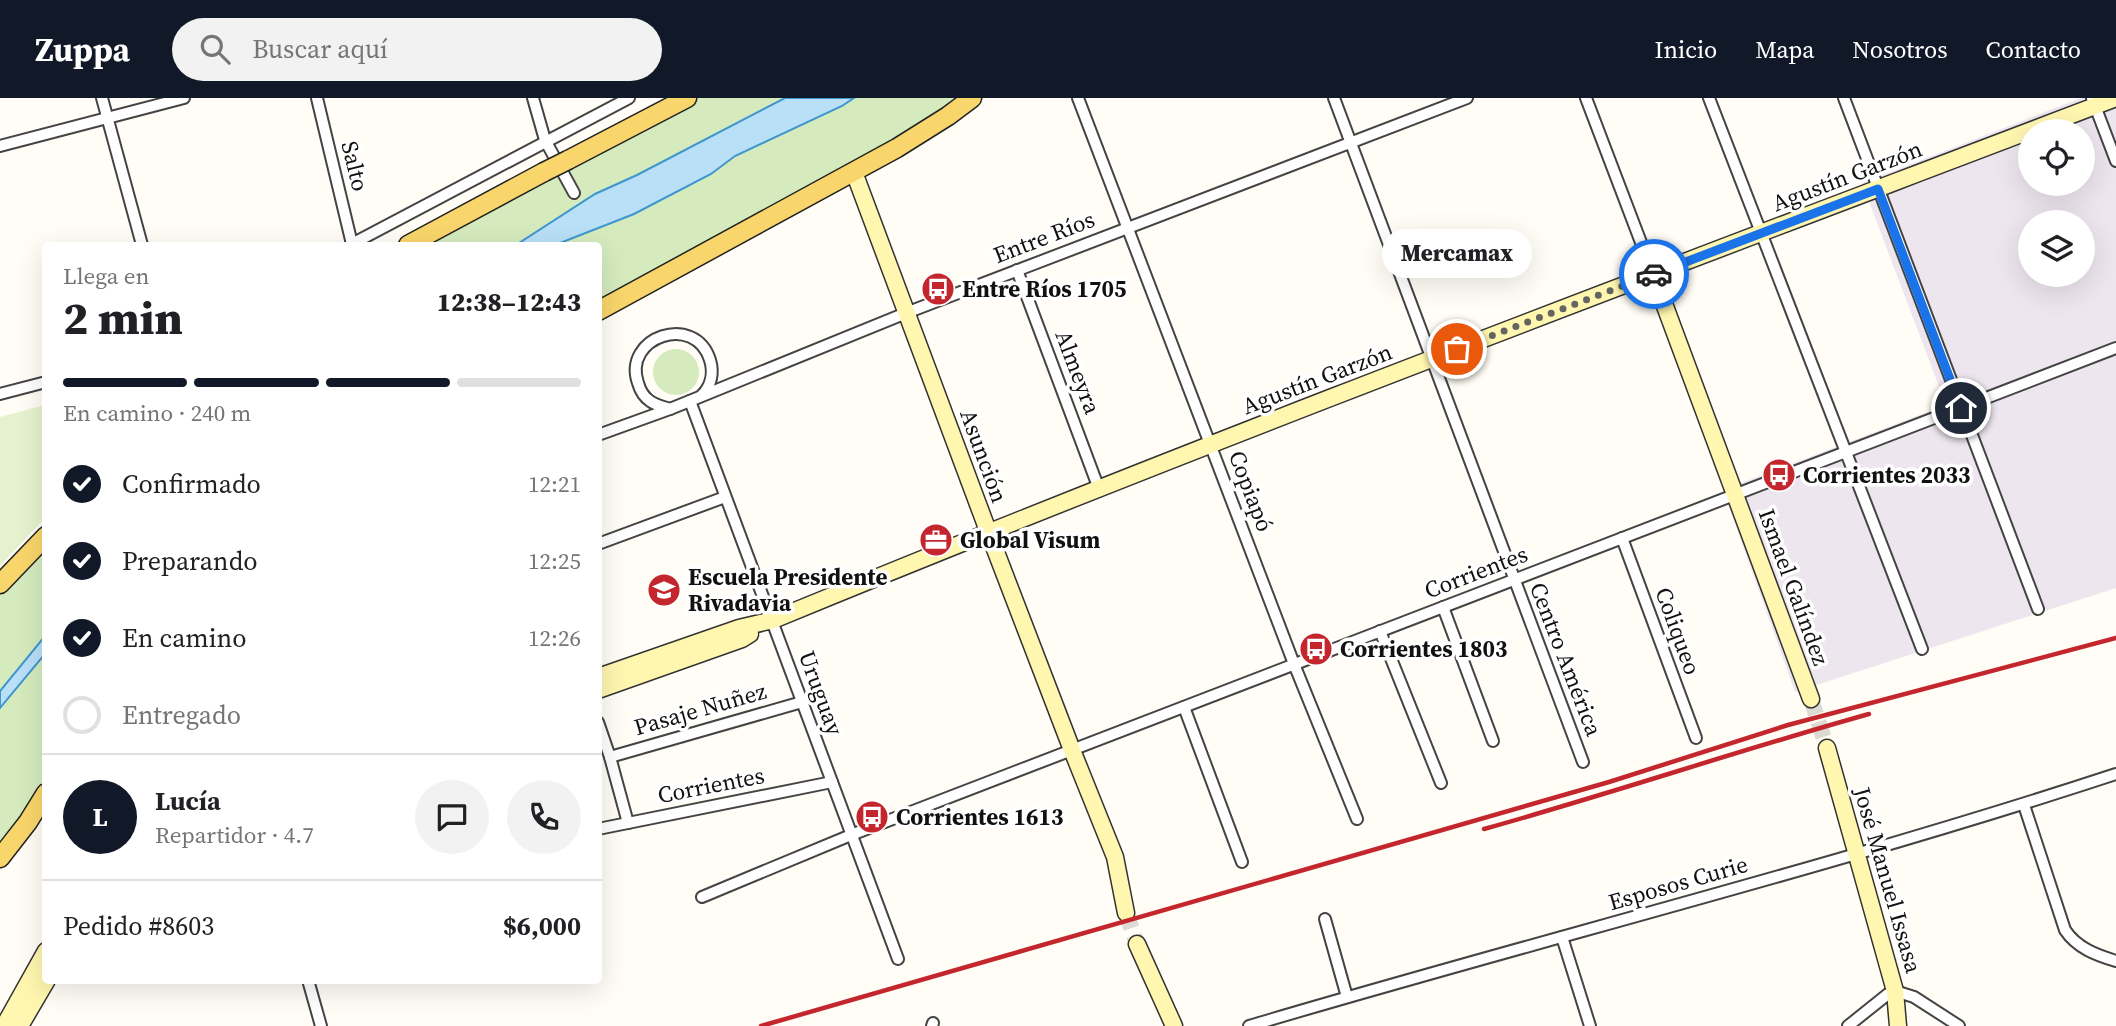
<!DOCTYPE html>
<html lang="es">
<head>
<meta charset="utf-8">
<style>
	:root { --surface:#fff; --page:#f2f2f2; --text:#202124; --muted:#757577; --line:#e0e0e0; --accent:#111827 }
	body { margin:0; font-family:"Source Serif 4",serif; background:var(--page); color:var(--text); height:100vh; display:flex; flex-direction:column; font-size:26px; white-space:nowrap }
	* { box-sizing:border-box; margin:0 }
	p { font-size:23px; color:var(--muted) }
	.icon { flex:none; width:38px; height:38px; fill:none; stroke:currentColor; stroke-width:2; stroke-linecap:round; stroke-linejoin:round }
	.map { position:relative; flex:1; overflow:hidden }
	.panel { position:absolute; left:42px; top:144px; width:560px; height:742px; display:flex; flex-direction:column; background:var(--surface); border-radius:7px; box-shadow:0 7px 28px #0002 }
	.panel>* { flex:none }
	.controls { position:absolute; left:2018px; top:21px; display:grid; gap:14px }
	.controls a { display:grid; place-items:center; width:77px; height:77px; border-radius:50%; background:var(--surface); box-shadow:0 7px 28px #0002; font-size:35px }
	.pin { position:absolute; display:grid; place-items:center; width:60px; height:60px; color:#fff; margin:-30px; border:4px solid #fff; border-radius:50%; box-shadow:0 2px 7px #0007 }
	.courier { position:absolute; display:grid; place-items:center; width:70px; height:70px; margin:-35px; border:5px solid #1a73e8; border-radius:50%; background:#fff; color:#222; box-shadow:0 2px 9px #0007 }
	.bubble { position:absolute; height:49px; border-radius:24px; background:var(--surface); box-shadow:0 7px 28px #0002; font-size:23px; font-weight:800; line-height:49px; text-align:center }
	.summary em { font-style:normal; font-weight:800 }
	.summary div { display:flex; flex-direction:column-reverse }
	.summary { display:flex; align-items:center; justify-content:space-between; height:119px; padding:0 21px }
	h1 { font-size:46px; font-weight:800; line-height:52px }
	.bar { display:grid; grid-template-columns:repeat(4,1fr); gap:10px 7px; align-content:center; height:84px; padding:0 21px }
	.bar i { height:9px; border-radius:5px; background:var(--line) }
	.bar .current { background:var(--accent) }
	.bar p { grid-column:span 4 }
	.line { display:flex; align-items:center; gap:18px; padding:0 21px; border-top:2px solid var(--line) }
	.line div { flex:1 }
	.round { display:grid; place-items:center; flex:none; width:74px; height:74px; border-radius:37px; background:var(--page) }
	ol { padding:0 21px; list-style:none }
	li { display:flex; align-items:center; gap:21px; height:77px }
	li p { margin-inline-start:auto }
	li .icon { padding:7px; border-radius:50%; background:var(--accent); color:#fff; stroke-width:4 }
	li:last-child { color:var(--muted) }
	li i { width:38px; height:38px; border:4px solid var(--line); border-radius:50% }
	header { display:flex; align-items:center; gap:42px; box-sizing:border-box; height:98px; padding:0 35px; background:var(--accent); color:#fff }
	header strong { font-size:33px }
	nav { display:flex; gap:38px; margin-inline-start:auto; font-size:24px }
	.search { width:490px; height:63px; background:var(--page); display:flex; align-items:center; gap:18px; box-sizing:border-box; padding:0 24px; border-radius:38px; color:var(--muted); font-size:26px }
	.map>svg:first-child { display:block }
	.industrial { fill:#eee6ef; fill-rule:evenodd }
	.green { fill:#d5ebbd }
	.pitch { fill:#e6f2cf }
	.water { fill:#b9e0f7; stroke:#3f96cf; stroke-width:2 }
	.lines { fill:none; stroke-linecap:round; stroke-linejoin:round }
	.secondary-tunnel { stroke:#dbdad3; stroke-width:16; stroke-dasharray:16 8; stroke-linecap:butt }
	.street-casing { stroke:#444; stroke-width:14 }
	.secondary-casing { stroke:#333; stroke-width:19 }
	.primary-casing { stroke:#222; stroke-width:21 }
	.street { stroke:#fff; stroke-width:10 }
	.secondary { stroke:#fff6b0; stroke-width:16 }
	.primary { stroke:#f9d66b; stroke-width:18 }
	.rail { stroke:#c4262e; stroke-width:4.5 }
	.primary-bridge-casing { stroke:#222; stroke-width:21; stroke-linecap:butt }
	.primary-bridge { stroke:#f9d66b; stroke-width:18 }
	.done { stroke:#646461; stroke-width:7; stroke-dasharray:0 12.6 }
	.route { stroke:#1a73e8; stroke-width:9 }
	.labels { text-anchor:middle; stroke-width:7; stroke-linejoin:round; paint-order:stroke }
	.street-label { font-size:23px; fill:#111; stroke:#fff }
	.poi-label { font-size:23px; font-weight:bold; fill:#111; stroke:#fff; text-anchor:start }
</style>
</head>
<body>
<header>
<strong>Zuppa</strong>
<div class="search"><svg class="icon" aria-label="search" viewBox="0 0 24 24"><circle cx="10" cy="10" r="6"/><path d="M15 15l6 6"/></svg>Buscar aquí</div>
<nav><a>Inicio</a><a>Mapa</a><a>Nosotros</a><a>Contacto</a></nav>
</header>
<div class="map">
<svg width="2116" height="928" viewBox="0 0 2116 928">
	<rect width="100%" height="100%" fill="#fffdf5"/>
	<!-- industrial -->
	<path class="industrial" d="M 2081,0 L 2116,0 L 2116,490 L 1795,594 L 1723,392 L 1946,307 L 1862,85 ZM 2030,33 L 2082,33 L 2082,86 L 2030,86 ZM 2030,124 L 2082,124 L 2082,177 L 2030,177 Z"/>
	<!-- green -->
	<g class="green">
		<polygon points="687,0 785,0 637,77 595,96 516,147 408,147"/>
		<polygon points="854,0 972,0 599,213 598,147 555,147 634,116 711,76 735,58 842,8"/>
		<circle cx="676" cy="274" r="23"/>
		<polygon points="45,438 45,538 0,593 0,486"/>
		<polygon points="45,556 45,695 0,760 0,610"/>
	</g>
	<!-- pitch -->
	<polygon class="pitch" points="45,307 45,420 0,468 0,319"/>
	<!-- water -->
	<g class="water">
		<polygon points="785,0 854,0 842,8 735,58 711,76 634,116 555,147 516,147 595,96 637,77"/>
		<polygon points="45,538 45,556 0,610 0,593"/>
	</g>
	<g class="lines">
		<!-- secondary-tunnel -->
		<g class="secondary-tunnel">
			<polyline points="1811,601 1827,650"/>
			<polyline points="1126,815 1137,846"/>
		</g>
		<defs>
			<g id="street">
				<polyline points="102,0 142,147"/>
				<polyline points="317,0 352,146"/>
				<polyline points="533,0 545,42 574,95"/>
				<polyline points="1078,0 1294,566 1357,721"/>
				<polyline points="1334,0 1583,664"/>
				<polyline points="1586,0 1653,176"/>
				<polyline points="1709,0 1922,551"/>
				<polyline points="1844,0 2038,511"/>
				<polyline points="2092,0 2116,63"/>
				<polyline points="0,48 184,0"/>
				<polyline points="350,147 629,0"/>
				<polyline points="1017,172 1099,391"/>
				<polyline points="0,296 46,284"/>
				<polyline points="690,303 898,861"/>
				<path d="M 670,311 C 664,309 655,307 650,303 C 644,299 640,292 638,285 C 622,239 695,214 710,262 C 714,275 711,288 702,297"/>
				<polyline points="598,337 670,311 906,215 1467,0"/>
				<polyline points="1622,440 1696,640"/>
				<polyline points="598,446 725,399"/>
				<polyline points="1443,509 1493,643"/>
				<polyline points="1380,533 1441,685"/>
				<polyline points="1184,609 1242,764"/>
				<polyline points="598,624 610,659 628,725"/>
				<polyline points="610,659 802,604"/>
				<path d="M 2024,707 L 2065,832 C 2077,850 2096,857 2116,863"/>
				<polyline points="598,731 832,684"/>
				<polyline points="702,799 851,737 2116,250"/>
				<polyline points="1325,821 1347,899"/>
				<polyline points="1562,839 1590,928"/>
				<polyline points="308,882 321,928"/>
				<polyline points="932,928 933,925"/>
				<path d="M 1249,928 C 1538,842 1830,770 2116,676"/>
				<polyline points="1848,928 1888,896 1895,893 1914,899 1959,928"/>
			</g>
			<g id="secondary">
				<polyline points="854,74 988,433 1072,652 1115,759 1126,815"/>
				<polyline points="1653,176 1811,601"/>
				<path d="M 598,579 L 739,530 L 773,522 C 1217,339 1667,171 2116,0"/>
				<polyline points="598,592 742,541 750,536"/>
				<polyline points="1827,650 1895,893 1898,928"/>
				<polyline points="1137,846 1174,928"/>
				<polyline points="4,928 46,853"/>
				<polyline points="20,928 47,882"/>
			</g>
			<g id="primary">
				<polyline points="568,62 687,0"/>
				<polyline points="408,147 544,74"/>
				<polyline points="598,213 897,50 948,18 972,0"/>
				<polyline points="0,486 46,438"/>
				<polyline points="0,760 28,724 46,695"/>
			</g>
		</defs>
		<!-- street casing -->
		<use href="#street" class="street-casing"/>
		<!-- secondary casing -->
		<use href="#secondary" class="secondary-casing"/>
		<!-- primary casing -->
		<use href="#primary" class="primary-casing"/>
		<!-- street -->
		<use href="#street" class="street"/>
		<!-- secondary -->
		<use href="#secondary" class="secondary"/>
		<!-- primary -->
		<use href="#primary" class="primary"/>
		<!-- rail -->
		<g class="rail">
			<path d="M 1484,731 C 1613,695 1740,652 1869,616"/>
			<polyline points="761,928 1609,684 1788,627 2116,540"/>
		</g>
		<defs>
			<polyline id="primary-bridge" points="544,74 568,62"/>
		</defs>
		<!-- primary-bridge casing -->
		<use href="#primary-bridge" class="primary-bridge-casing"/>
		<!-- primary-bridge -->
		<use href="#primary-bridge" class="primary-bridge"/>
	</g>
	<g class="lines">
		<!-- done -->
		<polyline class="done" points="1457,251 1654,176"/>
		<!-- route -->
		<polyline class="route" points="1654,176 1878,91 1961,310"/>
	</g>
	<!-- icons -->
	<defs>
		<symbol id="bus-disc" viewBox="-11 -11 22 22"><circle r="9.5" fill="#c4262e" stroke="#fff"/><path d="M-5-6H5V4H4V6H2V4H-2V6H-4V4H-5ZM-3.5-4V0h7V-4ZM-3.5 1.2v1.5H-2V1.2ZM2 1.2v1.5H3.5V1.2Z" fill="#fff"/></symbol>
		<symbol id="office-disc" viewBox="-11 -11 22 22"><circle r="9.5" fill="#c4262e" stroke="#fff"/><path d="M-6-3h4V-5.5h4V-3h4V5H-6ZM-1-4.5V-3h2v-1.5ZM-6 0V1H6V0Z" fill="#fff"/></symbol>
		<symbol id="school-disc" viewBox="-11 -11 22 22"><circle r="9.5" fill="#c4262e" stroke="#fff"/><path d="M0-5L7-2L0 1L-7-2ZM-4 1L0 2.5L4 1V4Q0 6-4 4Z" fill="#fff"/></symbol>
	</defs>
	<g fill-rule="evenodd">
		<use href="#bus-disc" x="919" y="172" width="38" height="38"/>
		<use href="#bus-disc" x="1760" y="358" width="38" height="38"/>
		<use href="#office-disc" x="917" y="423" width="38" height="38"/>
		<use href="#school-disc" x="645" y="473" width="38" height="38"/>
		<use href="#bus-disc" x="1297" y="532" width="38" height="38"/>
		<use href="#bus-disc" x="853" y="700" width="38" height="38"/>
	</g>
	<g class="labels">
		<!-- street labels -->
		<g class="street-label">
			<text transform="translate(355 68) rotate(76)" y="8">Salto</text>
			<text transform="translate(1847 78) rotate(-21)" y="8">Agustín Garzón</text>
			<text transform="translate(1044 139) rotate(-21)" y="8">Entre Ríos</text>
			<text transform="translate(1078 274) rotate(69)" y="8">Almeyra</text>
			<text transform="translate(1317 281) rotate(-21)" y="8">Agustín Garzón</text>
			<text transform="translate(984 358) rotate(70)" y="8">Asunción</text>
			<text transform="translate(1251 393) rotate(69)" y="8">Copiapó</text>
			<text transform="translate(1476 474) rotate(-21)" y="8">Corrientes</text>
			<text transform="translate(1794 489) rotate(70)" y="8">Ismael Galíndez</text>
			<text transform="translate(1678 533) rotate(70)" y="8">Coliqueo</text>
			<text transform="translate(1566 561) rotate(69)" y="8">Centro América</text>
			<text transform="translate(821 595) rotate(70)" y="8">Uruguay</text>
			<text transform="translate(700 611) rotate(-16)" y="8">Pasaje Nuñez</text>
			<text transform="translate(711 687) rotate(-11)" y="8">Corrientes</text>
			<text transform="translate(1888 782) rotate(74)" y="8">José Manuel Issasa</text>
			<text transform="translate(1678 785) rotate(-16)" y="8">Esposos Curie</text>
		</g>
		<!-- poi labels -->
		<g class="poi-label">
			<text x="962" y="199">Entre Ríos 1705</text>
			<text x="1803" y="385">Corrientes 2033</text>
			<text x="960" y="450">Global Visum</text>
			<text x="688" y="487">Escuela Presidente<tspan x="688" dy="26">Rivadavia</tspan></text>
			<text x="1340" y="559">Corrientes 1803</text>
			<text x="896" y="727">Corrientes 1613</text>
		</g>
	</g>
</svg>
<div class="controls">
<a><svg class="icon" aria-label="locate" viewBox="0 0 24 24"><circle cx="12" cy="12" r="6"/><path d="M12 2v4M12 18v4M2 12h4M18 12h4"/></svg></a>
<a><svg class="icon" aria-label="layers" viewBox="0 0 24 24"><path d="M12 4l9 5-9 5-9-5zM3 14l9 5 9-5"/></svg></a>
</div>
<div class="pin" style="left:1457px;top:251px;background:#ea580c"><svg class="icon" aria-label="bag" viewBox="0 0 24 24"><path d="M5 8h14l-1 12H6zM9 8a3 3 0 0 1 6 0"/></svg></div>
<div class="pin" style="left:1961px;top:310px;background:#1f2937"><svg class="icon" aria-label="home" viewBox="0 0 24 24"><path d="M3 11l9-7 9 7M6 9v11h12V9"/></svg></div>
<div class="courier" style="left:1654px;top:176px"><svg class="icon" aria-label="car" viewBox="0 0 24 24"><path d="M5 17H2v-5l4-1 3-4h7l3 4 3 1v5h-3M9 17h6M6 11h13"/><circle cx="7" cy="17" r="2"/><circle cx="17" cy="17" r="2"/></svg></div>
<div class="bubble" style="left:1382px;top:131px;width:150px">Mercamax</div>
<section class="panel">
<div class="summary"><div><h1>2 min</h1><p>Llega en</p></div><em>12:38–12:43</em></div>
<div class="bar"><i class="current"></i><i class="current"></i><i class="current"></i><i></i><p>En camino · 240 m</p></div>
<ol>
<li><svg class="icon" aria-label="check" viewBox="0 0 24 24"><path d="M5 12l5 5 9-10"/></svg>Confirmado<p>12:21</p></li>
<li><svg class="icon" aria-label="check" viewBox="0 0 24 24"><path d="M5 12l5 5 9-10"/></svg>Preparando<p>12:25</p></li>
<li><svg class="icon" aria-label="check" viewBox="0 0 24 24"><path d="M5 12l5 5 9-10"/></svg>En camino<p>12:26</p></li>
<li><i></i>Entregado</li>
</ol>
<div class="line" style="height:126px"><b class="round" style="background:var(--accent);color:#fff">L</b><div><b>Lucía</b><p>Repartidor · 4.7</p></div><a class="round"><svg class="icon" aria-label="chat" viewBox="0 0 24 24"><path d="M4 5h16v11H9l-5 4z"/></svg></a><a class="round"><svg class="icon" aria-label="phone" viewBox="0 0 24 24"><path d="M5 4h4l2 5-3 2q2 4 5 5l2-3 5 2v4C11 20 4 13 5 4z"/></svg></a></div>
<div class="line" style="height:91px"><div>Pedido #8603</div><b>$6,000</b></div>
</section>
</div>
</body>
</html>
